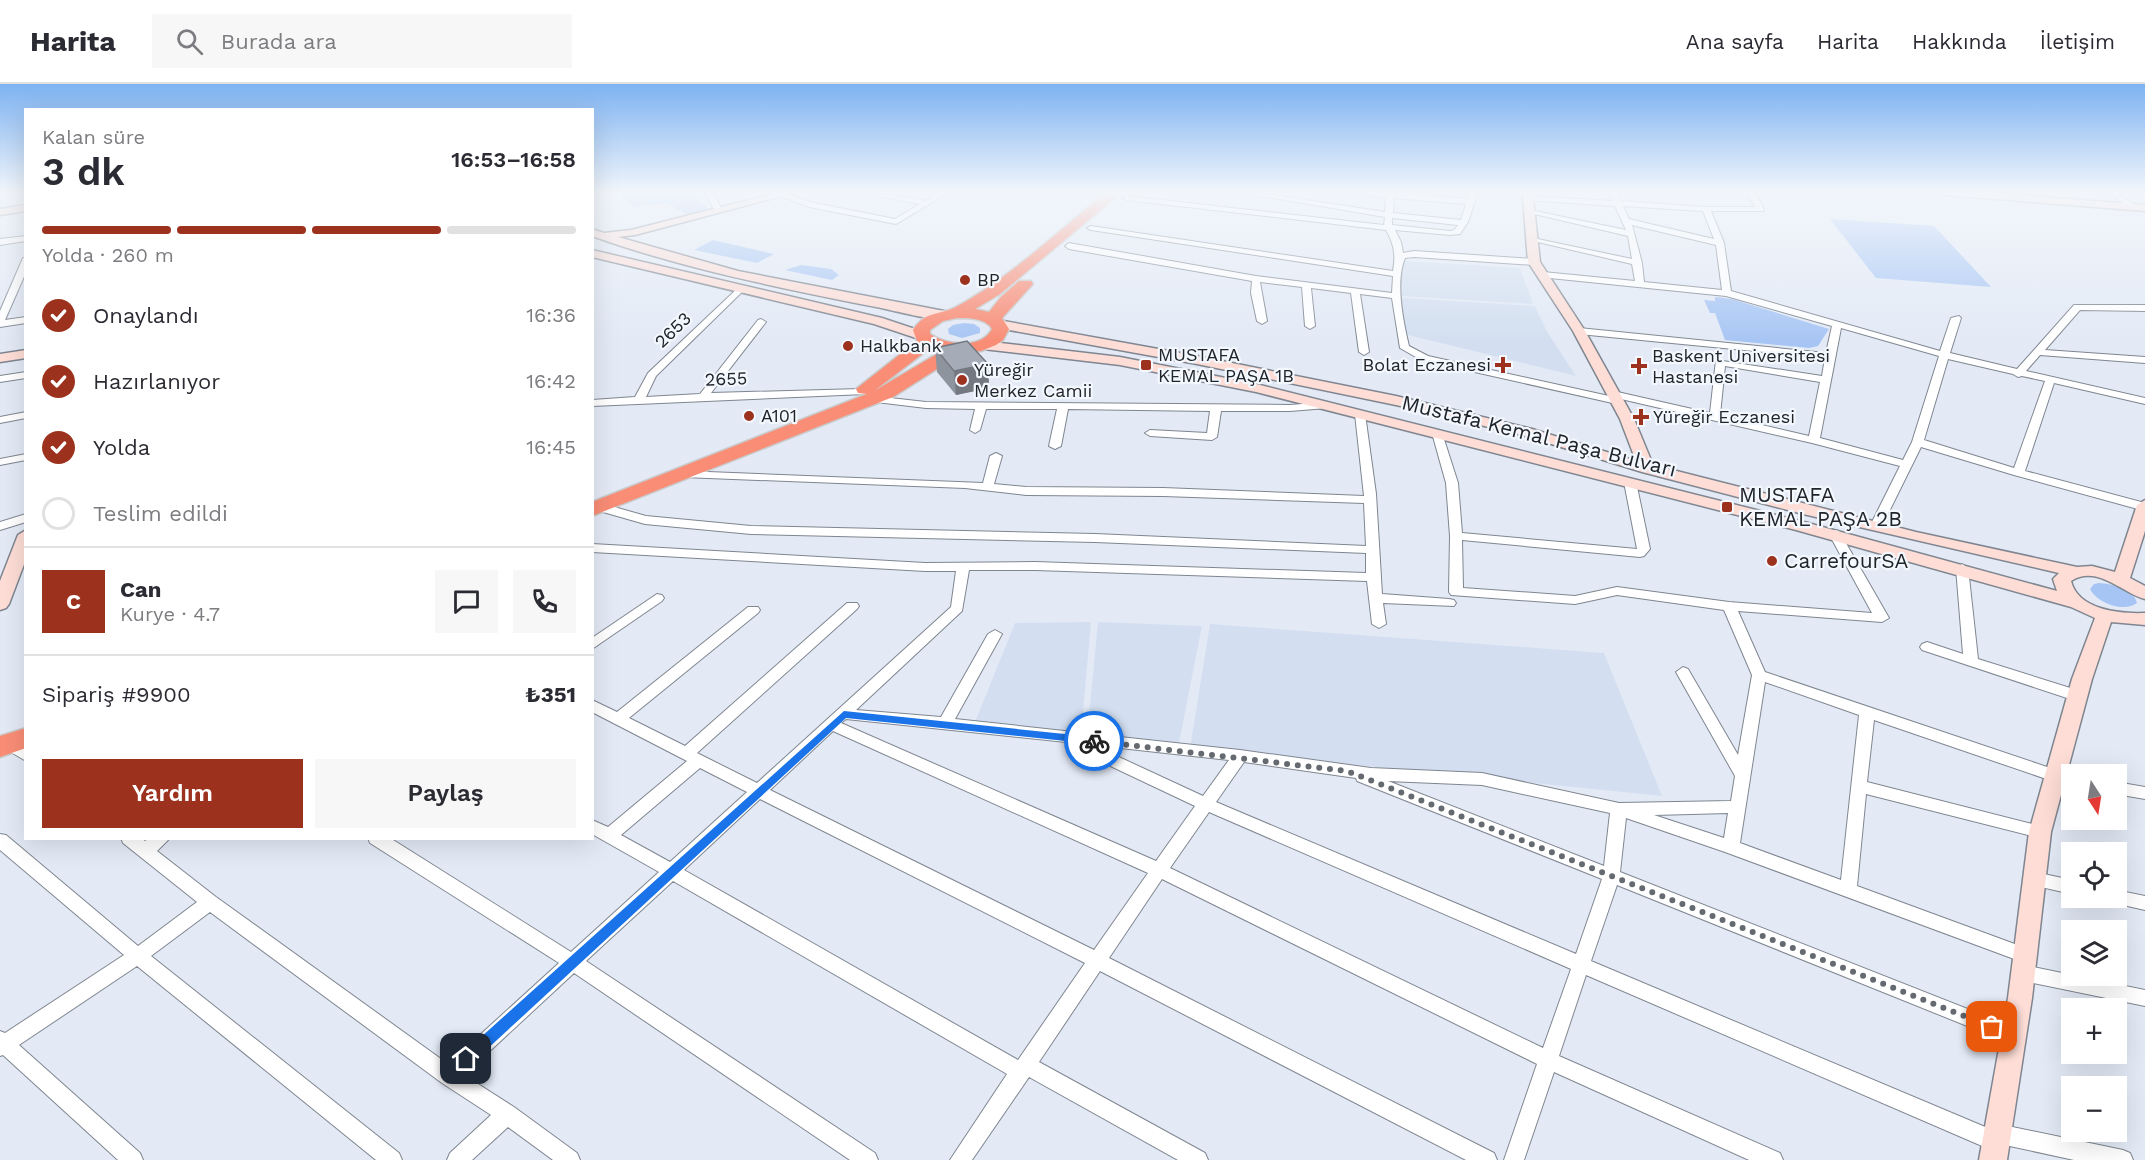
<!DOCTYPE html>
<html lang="tr">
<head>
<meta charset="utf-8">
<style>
	:root { --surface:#fff; --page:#f7f7f7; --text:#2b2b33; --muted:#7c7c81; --line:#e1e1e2; --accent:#9c321e }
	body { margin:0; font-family:"Work Sans",sans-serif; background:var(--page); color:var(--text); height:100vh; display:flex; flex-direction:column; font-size:22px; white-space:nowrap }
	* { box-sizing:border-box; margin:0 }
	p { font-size:20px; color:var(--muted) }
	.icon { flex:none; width:33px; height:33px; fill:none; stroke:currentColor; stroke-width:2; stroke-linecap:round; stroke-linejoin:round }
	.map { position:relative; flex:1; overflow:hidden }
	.drawer { position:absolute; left:24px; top:24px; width:570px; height:732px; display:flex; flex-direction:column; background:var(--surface); border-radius:0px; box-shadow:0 6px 24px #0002 }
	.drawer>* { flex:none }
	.needle { width:39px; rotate:168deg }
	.tools { position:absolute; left:2061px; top:680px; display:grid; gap:12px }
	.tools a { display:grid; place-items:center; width:66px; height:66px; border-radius:0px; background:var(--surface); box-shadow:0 6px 24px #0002; font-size:30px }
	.pin { position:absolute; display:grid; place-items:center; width:51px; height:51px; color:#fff; margin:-26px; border-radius:12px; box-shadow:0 3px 9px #0006 }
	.courier { position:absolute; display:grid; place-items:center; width:60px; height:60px; margin:-30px; border:4px solid #1a73e8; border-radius:50%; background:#fff; color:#222; box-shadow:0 2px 8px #0007 }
	.head em { font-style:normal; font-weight:600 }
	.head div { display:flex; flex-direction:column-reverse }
	.head { display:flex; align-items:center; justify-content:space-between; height:102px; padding:0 18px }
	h1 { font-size:39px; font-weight:600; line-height:45px }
	.bar { display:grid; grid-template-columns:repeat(4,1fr); gap:9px 6px; align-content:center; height:72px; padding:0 18px }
	.bar i { height:8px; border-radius:4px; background:var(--line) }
	.bar .active { background:var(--accent) }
	.bar p { grid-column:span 4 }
	.line { display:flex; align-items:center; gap:15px; padding:0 18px; border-top:2px solid var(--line) }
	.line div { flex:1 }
	.round { display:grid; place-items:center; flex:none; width:63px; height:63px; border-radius:0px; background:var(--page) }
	ol { padding:0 18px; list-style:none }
	li { display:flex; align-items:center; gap:18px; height:66px }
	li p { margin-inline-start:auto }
	li .icon { padding:6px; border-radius:50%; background:var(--accent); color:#fff; stroke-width:4 }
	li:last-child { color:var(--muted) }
	li i { width:33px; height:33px; border:3px solid var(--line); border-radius:50% }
	.primary-button { display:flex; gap:12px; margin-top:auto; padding:12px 18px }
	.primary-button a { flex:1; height:69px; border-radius:0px; background:var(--accent); color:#fff; font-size:24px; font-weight:600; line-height:69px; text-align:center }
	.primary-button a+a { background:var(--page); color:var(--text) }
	header { display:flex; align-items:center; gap:36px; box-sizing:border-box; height:84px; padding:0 30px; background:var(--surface); border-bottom:2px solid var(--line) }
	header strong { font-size:28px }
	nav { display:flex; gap:33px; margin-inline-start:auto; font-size:21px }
	.search { width:420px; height:54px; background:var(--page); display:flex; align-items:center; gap:15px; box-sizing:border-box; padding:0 21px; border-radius:0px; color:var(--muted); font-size:22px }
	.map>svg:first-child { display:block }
	.built { fill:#d3dff0 }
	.green { fill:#a7c5f4 }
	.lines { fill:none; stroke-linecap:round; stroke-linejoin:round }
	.street-casing { stroke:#7f8690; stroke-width:2 }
	.secondary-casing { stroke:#7f8690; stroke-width:3 }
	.highway-casing { stroke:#cacacb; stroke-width:3 }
	.street { fill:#fff; fill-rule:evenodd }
	.secondary { fill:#fdddd6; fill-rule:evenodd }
	.highway { fill:#f98d76; fill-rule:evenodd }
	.wall { fill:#8e949d }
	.shaded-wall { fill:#747880 }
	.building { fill:#a5acb7; stroke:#747880; stroke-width:1.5 }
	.route { fill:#1a73e8 }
	.done { stroke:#656970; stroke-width:6; stroke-dasharray:0 10.8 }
	.poi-dot { fill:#9c321e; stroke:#f3f7fe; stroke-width:2 }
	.labels { text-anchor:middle; stroke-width:4.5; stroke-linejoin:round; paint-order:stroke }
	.far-poi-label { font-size:18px; fill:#212428; stroke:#f3f7fe; text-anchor:start }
	.far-street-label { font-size:18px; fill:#212428; stroke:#f3f7fe }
	.street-label { font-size:21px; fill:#212428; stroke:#f3f7fe }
	.poi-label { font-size:21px; fill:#212428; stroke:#f3f7fe; text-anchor:start }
</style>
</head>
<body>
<header>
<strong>Harita</strong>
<div class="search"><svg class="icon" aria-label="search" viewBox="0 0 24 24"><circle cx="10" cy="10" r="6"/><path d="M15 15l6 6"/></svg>Burada ara</div>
<nav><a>Ana sayfa</a><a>Harita</a><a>Hakkında</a><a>İletişim</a></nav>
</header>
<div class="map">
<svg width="2145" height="1076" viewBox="0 0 2145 1076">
	<rect width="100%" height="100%" fill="#e3eaf6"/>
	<!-- built -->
	<g class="built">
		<polygon points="1406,177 1520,184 1533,220 1402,212 1400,178"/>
		<polygon points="1402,214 1535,222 1546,246 1576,292 1400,249"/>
		<polygon points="1091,538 1081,651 975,638 1015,539"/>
		<polygon points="1098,538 1202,542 1179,659 1087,652"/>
		<polygon points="1210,540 1604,569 1662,712 1190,664"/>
	</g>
	<!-- green -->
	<g class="green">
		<polygon points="616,108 693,108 709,126 687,131 667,119 634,123"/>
		<polygon points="1830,135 1934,142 1991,203 1876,194"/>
		<polygon points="713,156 774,170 757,179 694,166"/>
		<polygon points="801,181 831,185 839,191 832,196 785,186"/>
		<polygon points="1715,213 1732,215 1829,245 1818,262 1809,264 1725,256 1715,229 1710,229 1704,216 1715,217"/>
		<polygon points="964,239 974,240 980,244 980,249 962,254 949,250 948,245 953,241"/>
		<path d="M 2099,499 C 2113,500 2133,504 2137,519 C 2124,529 2097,519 2090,505 L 2094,500 Z"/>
	</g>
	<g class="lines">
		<defs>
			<g id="street">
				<polygon points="704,108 712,108 722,125 721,127 715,127"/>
				<polygon points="855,108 871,108 926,117 933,112 933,108 941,108 941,113 896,140 809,123 779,111 783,109 814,119 895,135 920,120"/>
				<path d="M 1237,108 L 1253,108 L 1385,128 L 1386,114 L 1361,110 L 1357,108 L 1394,108 L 1468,115 L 1470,108 L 1478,108 L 1468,138 L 1460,150 L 1450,151 L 1395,146 L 1401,158 L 1403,169 L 1414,167 L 1534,175 L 1538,178 L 1534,181 L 1414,173 L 1405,174 C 1395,198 1403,237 1409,262 L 1428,272 L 1609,312 L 1609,308 L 1613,307 L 1710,329 L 1716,276 L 1822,292 L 1825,274 L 1579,250 L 1574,247 L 1579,244 L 1826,269 L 1832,242 L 1726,212 L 1540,193 L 1539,191 L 1543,188 L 1635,197 L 1632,180 L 1529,156 L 1533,154 L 1632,175 L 1628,152 L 1526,128 L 1530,126 L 1626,146 L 1615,122 L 1528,116 L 1525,116 L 1525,112 L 1613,117 L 1609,108 L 1617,108 L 1621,117 L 1706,123 L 1755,123 L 1747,108 L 1755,108 L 1764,125 L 1763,127 L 1711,127 L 1724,159 L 1731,207 L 1940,267 L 1951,234 L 1959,232 L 1961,234 L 1950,269 L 2017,285 L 2074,221 L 2145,221 L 2145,227 L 2080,226 L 2045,266 L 2145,273 L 2145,279 L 2040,271 L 2026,287 L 2145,314 L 2145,320 L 2054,299 L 2025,387 L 2145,419 L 2145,427 L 2014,391 L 1921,363 L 1882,442 L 1876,446 L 1870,442 L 1900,382 L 1812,359 L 1621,315 L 1621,319 L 1617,320 L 1421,276 L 1400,264 L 1392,214 L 1360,210 L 1369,268 L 1364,271 L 1359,268 L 1351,209 L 1311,204 L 1315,242 L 1310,245 L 1305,242 L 1302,203 L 1260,198 L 1267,237 L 1262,240 L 1257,237 L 1251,209 L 1252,197 L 1069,165 L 1065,162 L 1069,159 L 1256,192 L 1392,209 L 1393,192 L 1091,146 L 1087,144 L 1091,142 L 1393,187 C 1396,171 1394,160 1386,146 L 1126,116 L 1122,114 L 1126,112 L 1384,141 L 1385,133 ZM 1394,114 L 1466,120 L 1461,136 L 1393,129 ZM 1623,122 L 1703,127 L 1714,155 L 1629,135 ZM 1392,134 L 1458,141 L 1454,146 L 1450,147 L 1392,141 ZM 1632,141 L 1716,161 L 1722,206 L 1644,198 L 1642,179 ZM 1841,244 L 1939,272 L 1912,358 L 1903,376 L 1820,354 ZM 1948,275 L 2013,290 L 2018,293 L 2022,292 L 2045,297 L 2014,384 L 1924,356 ZM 1725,282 L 1820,298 L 1809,352 L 1720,331 Z"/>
				<polygon points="2108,108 2116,108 2136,122 2129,124"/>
				<polygon points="26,152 26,157 0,161 0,155"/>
				<polygon points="23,174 26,174 26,188 5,236 26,233 26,239 0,243 0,227"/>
				<polygon points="740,202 744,205 743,207 656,292 646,313 700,310 758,236 761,235 766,238 711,309 861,305 865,306 865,310 592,322 592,316 635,313 648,289"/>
				<polygon points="26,288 26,294 0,298 0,292"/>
				<polygon points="872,312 926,318 1290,321 1327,318 1332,321 1327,324 1290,327 1221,327 1217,353 1212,356 1150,352 1145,349 1150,346 1207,349 1210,327 1068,325 1061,362 1055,365 1049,362 1057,325 986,325 980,346 975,349 970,346 975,325 926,324 868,317 867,315"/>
				<path d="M 1360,327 L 1365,330 L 1376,410 L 1382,510 L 1449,515 L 1454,516 L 1456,519 L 1454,522 L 1383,519 L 1386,540 L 1379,544 L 1372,540 L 1367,497 L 1035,486 L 969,486 L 962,527 L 856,626 L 941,633 L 988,550 L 995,546 L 1002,550 L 955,635 L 1240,666 L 1371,684 L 1482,689 L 1619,719 L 1731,717 L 1735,692 L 1676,588 L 1683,583 L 1688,585 L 1738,671 L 1752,591 L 1724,526 L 1617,511 L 1575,520 L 1451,511 L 1449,508 L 1450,452 L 1446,399 L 1432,349 L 1437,346 L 1442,349 L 1458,399 L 1462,449 L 1637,465 L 1624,398 L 1630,395 L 1636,398 L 1650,465 L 1644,472 L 1640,473 L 1462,456 L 1463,504 L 1575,512 L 1617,503 L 1729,518 L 1872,529 L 1829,450 L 1835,446 L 1839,447 L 1889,534 L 1882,538 L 1738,527 L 1765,588 L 2056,686 L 2075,690 L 2072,690 L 2072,701 L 2055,698 L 1874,636 L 1867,698 L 2040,742 L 2046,744 L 2048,748 L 2046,752 L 2040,754 L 1866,710 L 1857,802 L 2031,866 L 2034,871 L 2031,876 L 2025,879 L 1725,768 L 1626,734 L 1620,788 L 2021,946 L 2024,952 L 2021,958 L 2014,961 L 2007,958 L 1617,801 L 1591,877 L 1990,1045 L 1998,1040 L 2123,1066 L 2130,1069 L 2133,1076 L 2074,1076 L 2005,1061 L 2003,1065 L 1996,1068 L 1586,891 L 1559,972 L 1780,1069 L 1783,1076 L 1749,1076 L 1554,988 L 1524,1076 L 1504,1076 L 1537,980 L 1162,795 L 1109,874 L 1494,1069 L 1497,1076 L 1466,1076 L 1100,887 L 1039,978 L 1205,1069 L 1208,1076 L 1178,1076 L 1029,993 L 972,1076 L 950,1076 L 1007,990 L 673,797 L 586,877 L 875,1069 L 878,1076 L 850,1076 L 574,889 L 464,991 L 514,1023 L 577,1069 L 580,1076 L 553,1076 L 508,1043 L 472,1076 L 447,1076 L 450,1069 L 491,1031 L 442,999 L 210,828 L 151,872 L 399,1069 L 402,1076 L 376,1076 L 137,882 L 19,961 L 140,1069 L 143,1076 L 118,1076 L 3,971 L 0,972 L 0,947 L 5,949 L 124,871 L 0,766 L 0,750 L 6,751 L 138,862 L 197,818 L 123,759 L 121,754 L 141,754 L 145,757 L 149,754 L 170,754 L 157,767 L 216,813 L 448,980 L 559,879 L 370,759 L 368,754 L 390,754 L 571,868 L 659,788 L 592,750 L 592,736 L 608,743 L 687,677 L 592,628 L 592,616 L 617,628 L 748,523 L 758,523 L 760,526 L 758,529 L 629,634 L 685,662 L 847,519 L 857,519 L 859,522 L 857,525 L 697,669 L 757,699 L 951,523 L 956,487 L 925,487 L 592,468 L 592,460 L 925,479 L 1035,478 L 1366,489 L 1366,469 L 1095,458 L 751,450 L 645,440 L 596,426 L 594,423 L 596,420 L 600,419 L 646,432 L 751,442 L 1095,450 L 1366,462 L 1364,419 L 1163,412 L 1026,411 L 965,404 L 683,393 L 677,390 L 683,387 L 983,399 L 990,372 L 996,369 L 1002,372 L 994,400 L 1026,403 L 1163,404 L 1364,412 L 1355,330 ZM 1765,598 L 1859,631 L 1841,796 L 1740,759 ZM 846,635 L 1066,658 L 1068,662 L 1195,722 L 1156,777 L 841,639 ZM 833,647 L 1148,789 L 1094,866 L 770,706 ZM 1093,661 L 1229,676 L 1203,712 ZM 1244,678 L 1356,694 L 1357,697 L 1602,795 L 1576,870 L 1216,718 ZM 700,684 L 747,708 L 670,778 L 621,751 ZM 1388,697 L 1482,701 L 1610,729 L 1604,782 ZM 760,715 L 1085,879 L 1018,976 L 684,786 ZM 1209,728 L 1571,885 L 1543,964 L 1170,784 ZM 1728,729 L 1724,754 L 1654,731 Z"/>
				<polygon points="26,328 26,334 0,339 0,333"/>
				<polygon points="26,370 26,376 0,381 0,375"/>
				<polygon points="26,430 26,438 0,446 0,438"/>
				<polygon points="1962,480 1968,484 1978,575 2083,608 2085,612 2083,616 2073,616 1922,566 1920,563 1922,560 1927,558 1963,570 1956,484"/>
				<polygon points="657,510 662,511 664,514 662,517 592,565 592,554"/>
				<polygon points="9,655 26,664 26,677 4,664 1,660 4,656"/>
				<polygon points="2116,698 2145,703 2145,715 2116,710"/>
				<polygon points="2034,788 2072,796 2072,810 2028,800 2026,795 2028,790"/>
				<polygon points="2116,806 2145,812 2145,826 2110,818 2107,813 2116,813"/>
				<polygon points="2023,881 2145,906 2145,922 2023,897 2017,895 2014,889 2017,883"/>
			</g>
			<g id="secondary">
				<path d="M 781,108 L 797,108 L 635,151 L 618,153 L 738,187 L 944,227 L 948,228 L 950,231 L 948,234 C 932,238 894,226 876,223 C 781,204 684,185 592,152 L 592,145 L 604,149 L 631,146 Z"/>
				<path d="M 1525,108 L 1535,108 L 1533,114 L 1540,178 L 1585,247 L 1634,335 L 1653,381 L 1916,448 L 2077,483 L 2092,482 L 2115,488 L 2137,421 L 2145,416 L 2145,447 L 2130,494 L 2145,502 L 2145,515 C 2122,509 2097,480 2071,497 C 2078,526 2120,530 2145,529 L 2145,541 L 2111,538 L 2092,595 L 2051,748 L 2032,914 L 2007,1076 L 1979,1076 L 2008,914 L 2029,748 L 2072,595 L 2095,534 L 2071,523 L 1796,446 L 1256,308 L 1120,281 L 983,265 L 977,261 L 983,257 L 1120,273 L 1256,300 L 1808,439 L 2057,507 L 2053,495 L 2059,489 L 1803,430 L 1642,388 L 1522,351 L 1396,321 L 1197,280 L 998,244 L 992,240 L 998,236 L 1197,272 L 1396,312 L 1532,345 L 1636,377 L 1620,335 L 1573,247 L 1528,178 L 1523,114 Z"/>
				<polygon points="1940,108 1979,108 2145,121 2145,127 1945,111"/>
				<polygon points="26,121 26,127 0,131 0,125"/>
				<polygon points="592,166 882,234 927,249 928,252 922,256 874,240 592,173"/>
				<polygon points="26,266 26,274 0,278 0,270"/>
				<polygon points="26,446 26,475 9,520 6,524 0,526 0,497 18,451"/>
			</g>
			<g id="highway">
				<path d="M 1107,108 L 1122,108 L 1000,210 L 975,225 L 989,228 L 1001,213 L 1019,197 L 1031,197 L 1033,200 L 1002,234 L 1009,245 L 1003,256 L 996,261 L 981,267 L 962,269 L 893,313 L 592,432 L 592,418 L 867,310 L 858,309 L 856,305 L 917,257 L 913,246 C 926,226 938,232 956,223 C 1011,193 1058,147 1107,108 ZM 957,234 C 969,234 986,234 992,245 C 981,266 946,261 930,250 L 930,246 L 943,237 ZM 930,264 L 942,267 L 874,307 Z"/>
				<polygon points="26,644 26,664 0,673 0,652"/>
			</g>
		</defs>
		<!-- street casing -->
		<use href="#street" class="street-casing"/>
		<!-- secondary casing -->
		<use href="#secondary" class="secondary-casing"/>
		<!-- highway casing -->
		<use href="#highway" class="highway-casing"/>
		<!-- street -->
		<use href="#street" class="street"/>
		<!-- secondary -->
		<use href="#secondary" class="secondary"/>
		<!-- highway -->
		<use href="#highway" class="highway"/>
	</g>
	<!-- wall -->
	<polygon class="wall" points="935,264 988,280 989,304 956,311 937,288"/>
	<!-- shaded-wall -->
	<polygon class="shaded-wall" points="988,280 989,304 956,311 954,287"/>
	<!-- building -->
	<polygon class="building" points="967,257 988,280 954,287 935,264"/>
	<!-- sky -->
	<linearGradient id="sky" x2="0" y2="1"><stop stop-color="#7db2f1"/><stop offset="0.42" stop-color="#f2f6fb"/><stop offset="1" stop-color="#f2f6fb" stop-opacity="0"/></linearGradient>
	<rect width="2145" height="258" fill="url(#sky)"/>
	<!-- route -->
	<polygon class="route" points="844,627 1094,653 1099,657 1094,660 846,634 471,980 466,982 461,980 459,975 461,971"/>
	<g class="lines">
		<!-- done -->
		<polyline class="done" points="1094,657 1347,687 1992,943"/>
	</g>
	<!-- markers -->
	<g class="poi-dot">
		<circle cx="965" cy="196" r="6"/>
		<circle cx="848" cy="262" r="6"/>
		<rect x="1140" y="275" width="12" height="12" rx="3"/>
		<path d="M1500 272h6v6h6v6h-6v6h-6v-6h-6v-6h6z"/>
		<path d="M1636 273h6v6h6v6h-6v6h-6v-6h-6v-6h6z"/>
		<circle cx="962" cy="296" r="6"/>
		<circle cx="749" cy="332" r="6"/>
		<path d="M1638 324h6v6h6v6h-6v6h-6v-6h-6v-6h6z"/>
		<rect x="1721" y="417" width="12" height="12" rx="3"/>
		<circle cx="1772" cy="477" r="6"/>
	</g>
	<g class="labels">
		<!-- far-poi labels -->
		<g class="far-poi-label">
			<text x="977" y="202">BP</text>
			<text x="860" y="268">Halkbank</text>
			<text x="1158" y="277">MUSTAFA<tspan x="1158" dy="21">KEMAL PAŞA 1B</tspan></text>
			<text x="1652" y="278">Baskent Universitesi<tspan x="1652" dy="21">Hastanesi</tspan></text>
			<text x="1491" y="287" text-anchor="end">Bolat Eczanesi</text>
			<text x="974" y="292">Yüreğir<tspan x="974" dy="21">Merkez Camii</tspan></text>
			<text x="761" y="338">A101</text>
			<text x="1653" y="339">Yüreğir Eczanesi</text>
		</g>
		<!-- far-street labels -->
		<g class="far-street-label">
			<text transform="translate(673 246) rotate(-44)" y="6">2653</text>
			<text transform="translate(726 295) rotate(-2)" y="6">2655</text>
		</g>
		<!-- street labels -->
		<g class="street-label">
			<text transform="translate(1539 352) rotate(14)" y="7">Mustafa Kemal Paşa Bulvarı</text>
		</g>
		<!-- poi labels -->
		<g class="poi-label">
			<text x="1739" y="418">MUSTAFA<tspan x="1739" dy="24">KEMAL PAŞA 2B</tspan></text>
			<text x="1784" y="484">CarrefourSA</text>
		</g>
	</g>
</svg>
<div class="tools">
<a><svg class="needle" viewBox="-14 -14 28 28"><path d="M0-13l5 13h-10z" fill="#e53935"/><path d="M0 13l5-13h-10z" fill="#7c7c81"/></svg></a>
<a><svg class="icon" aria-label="locate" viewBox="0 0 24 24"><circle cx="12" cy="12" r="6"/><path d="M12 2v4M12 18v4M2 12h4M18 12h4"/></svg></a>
<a><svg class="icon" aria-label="layers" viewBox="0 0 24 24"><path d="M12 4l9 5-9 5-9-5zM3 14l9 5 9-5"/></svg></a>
<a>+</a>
<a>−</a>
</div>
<div class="pin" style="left:1992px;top:943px;background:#ea580c"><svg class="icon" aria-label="bag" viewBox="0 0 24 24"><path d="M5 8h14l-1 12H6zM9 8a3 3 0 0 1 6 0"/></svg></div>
<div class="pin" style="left:466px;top:975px;background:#1f2937"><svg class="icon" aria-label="home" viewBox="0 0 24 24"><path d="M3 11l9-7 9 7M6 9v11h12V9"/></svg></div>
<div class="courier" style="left:1094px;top:657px"><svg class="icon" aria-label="bike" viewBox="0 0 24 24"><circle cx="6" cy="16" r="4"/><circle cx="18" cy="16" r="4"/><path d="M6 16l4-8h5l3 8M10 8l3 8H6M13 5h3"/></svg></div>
<section class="drawer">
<div class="head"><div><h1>3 dk</h1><p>Kalan süre</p></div><em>16:53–16:58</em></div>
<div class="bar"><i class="active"></i><i class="active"></i><i class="active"></i><i></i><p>Yolda · 260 m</p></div>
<ol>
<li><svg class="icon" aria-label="check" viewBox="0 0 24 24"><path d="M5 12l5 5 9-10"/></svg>Onaylandı<p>16:36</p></li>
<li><svg class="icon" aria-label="check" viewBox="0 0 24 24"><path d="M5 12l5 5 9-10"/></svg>Hazırlanıyor<p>16:42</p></li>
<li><svg class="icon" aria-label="check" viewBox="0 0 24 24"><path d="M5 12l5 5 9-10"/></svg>Yolda<p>16:45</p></li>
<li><i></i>Teslim edildi</li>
</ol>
<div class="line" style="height:108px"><b class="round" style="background:var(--accent);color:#fff">C</b><div><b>Can</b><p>Kurye · 4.7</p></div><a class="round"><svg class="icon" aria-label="chat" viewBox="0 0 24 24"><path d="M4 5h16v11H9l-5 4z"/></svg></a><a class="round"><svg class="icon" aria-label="phone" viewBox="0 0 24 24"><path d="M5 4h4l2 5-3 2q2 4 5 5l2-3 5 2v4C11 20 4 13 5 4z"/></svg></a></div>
<div class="line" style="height:78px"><div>Sipariş #9900</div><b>₺351</b></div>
<div class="primary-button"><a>Yardım</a><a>Paylaş</a></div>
</section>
</div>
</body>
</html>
